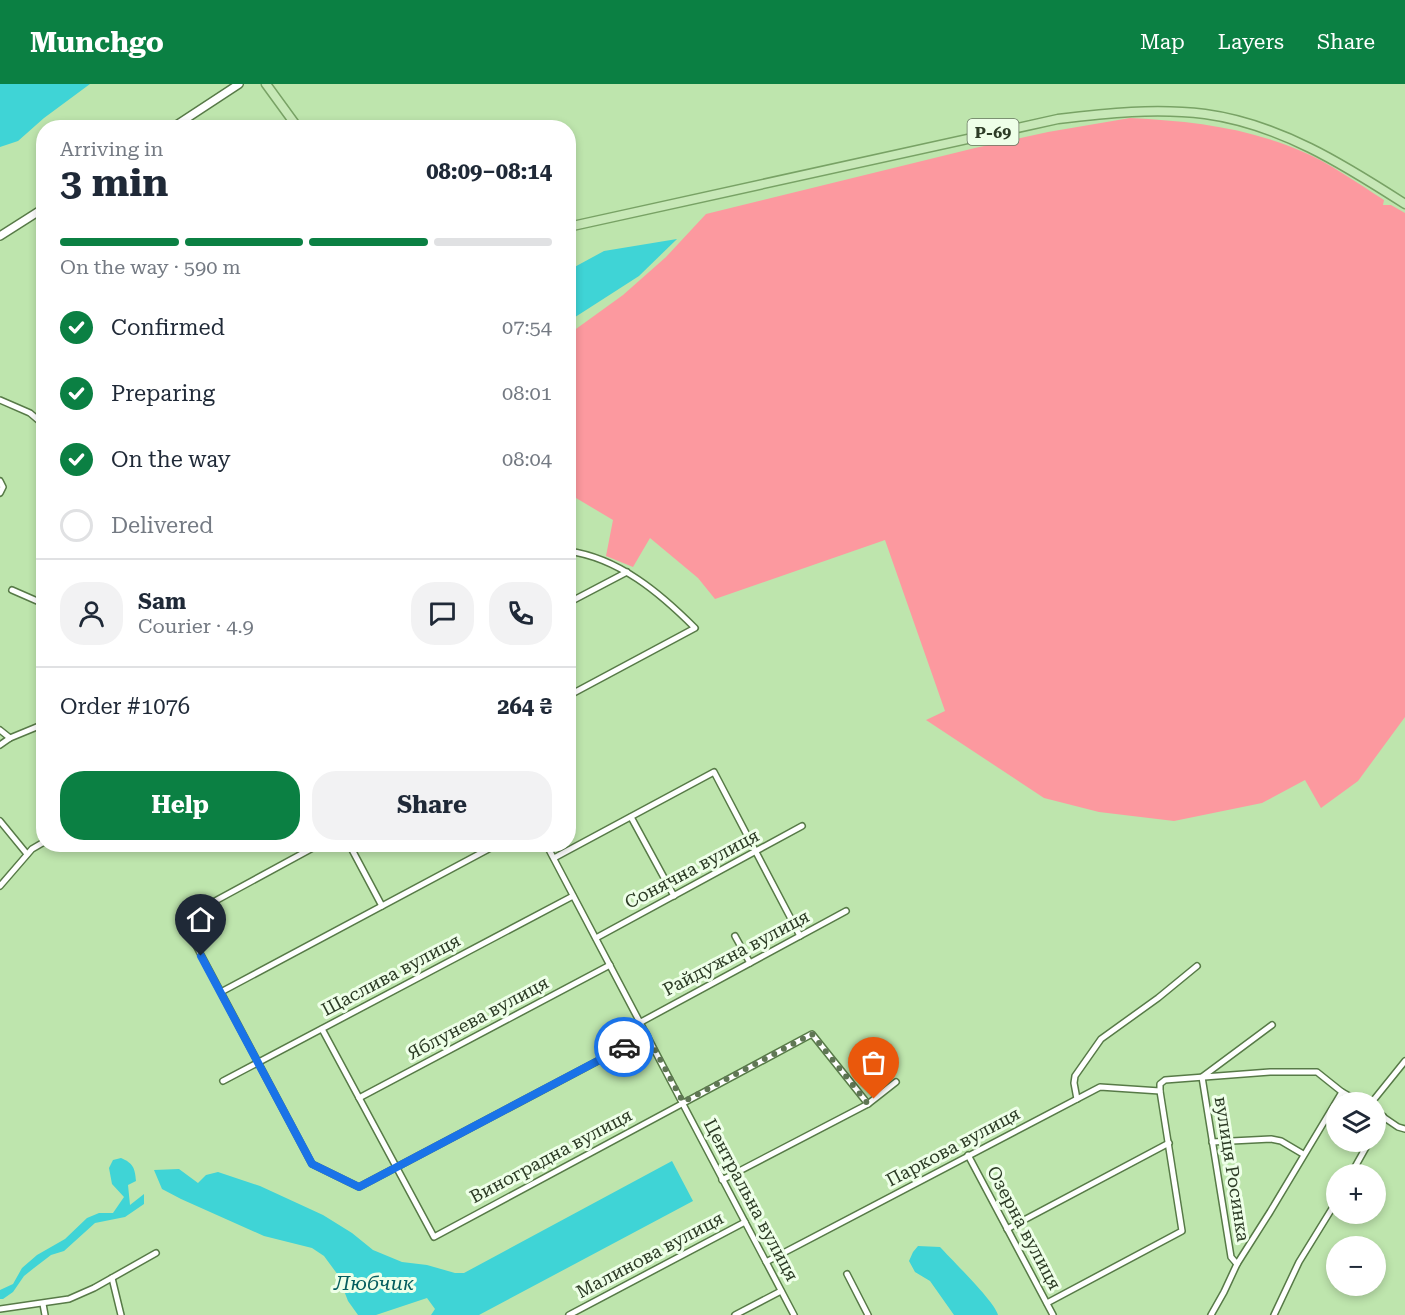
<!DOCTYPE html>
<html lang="en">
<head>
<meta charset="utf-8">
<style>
	:root { --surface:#fff; --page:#f2f2f3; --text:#1f2937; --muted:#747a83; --line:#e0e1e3; --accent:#0b8043 }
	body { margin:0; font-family:"Roboto Serif",serif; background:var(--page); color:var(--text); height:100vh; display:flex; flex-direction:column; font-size:22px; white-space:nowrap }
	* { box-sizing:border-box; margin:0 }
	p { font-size:20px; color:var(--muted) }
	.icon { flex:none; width:33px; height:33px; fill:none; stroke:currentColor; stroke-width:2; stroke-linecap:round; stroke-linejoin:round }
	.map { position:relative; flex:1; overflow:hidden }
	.sheet { position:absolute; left:36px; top:36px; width:540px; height:732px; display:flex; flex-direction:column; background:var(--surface); border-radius:24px; box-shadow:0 3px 9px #0003 }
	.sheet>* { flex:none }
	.buttons { position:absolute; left:1326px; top:1008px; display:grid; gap:12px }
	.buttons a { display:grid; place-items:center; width:60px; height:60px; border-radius:50%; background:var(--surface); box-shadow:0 3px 9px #0003; font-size:30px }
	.pin { position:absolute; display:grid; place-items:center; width:51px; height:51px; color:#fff; margin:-62px -26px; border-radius:50% 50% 50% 0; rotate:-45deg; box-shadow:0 0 6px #0007 }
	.pin .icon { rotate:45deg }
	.courier { position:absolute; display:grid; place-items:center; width:60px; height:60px; margin:-30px; border:4px solid #1a73e8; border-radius:50%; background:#fff; color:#222; box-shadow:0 2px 8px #0007 }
	.summary em { font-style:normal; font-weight:700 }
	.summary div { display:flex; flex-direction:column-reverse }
	.summary { display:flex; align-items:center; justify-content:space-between; height:102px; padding:0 24px }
	h1 { font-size:39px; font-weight:700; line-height:45px }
	.bar { display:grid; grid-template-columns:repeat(4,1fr); gap:9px 6px; align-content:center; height:72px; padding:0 24px }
	.bar i { height:8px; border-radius:4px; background:var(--line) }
	.bar .selected { background:var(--accent) }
	.bar p { grid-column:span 4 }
	.line { display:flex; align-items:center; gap:15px; padding:0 24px; border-top:2px solid var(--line) }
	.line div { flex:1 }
	.round { display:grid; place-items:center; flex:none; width:63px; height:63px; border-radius:24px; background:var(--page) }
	ol { padding:0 24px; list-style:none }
	li { display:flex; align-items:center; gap:18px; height:66px }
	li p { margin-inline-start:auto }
	li .icon { padding:6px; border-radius:50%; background:var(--accent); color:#fff; stroke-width:4 }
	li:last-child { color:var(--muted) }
	li i { width:33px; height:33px; border:3px solid var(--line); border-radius:50% }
	.action { display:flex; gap:12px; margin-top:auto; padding:12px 24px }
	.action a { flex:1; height:69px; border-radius:24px; background:var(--accent); color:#fff; font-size:24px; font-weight:700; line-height:69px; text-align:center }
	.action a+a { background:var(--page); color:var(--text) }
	header { display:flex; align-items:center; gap:36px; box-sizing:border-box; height:84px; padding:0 30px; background:var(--accent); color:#fff }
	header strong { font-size:28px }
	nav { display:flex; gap:33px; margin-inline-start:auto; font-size:21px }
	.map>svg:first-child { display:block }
	.green { fill:#fc999f }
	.water { fill:#3fd4d6 }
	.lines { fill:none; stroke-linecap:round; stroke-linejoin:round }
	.minor-casing { stroke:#577a47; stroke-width:8 }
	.tertiary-casing { stroke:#577a47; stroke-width:10 }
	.primary-casing { stroke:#78a265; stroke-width:11 }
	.minor { stroke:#fff; stroke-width:5 }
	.tertiary { stroke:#fff; stroke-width:7 }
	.primary { stroke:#c7e8b7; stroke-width:8 }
	.done { stroke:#607755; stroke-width:6; stroke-dasharray:0 10.8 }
	.route { stroke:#1a73e8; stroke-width:8 }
	.labels { text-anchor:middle; stroke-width:6; stroke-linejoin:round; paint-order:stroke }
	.shield { fill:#eeffe8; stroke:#677660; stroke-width:1.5 }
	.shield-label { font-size:16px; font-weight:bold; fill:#2d3c26 }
	.street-label { font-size:18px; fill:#2d3c26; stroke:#eeffe8 }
	.water-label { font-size:20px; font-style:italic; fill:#045d5e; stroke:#eeffe8 }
</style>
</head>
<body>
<header>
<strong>Munchgo</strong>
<nav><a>Map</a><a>Layers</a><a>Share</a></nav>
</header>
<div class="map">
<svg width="1405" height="1231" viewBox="0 0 1405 1231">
	<rect width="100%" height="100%" fill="#bee5ad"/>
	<!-- green -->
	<path class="green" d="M 1130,34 C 1190,37 1245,43 1301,67 C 1330,79 1357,99 1384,116 L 1383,121 L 1391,121 L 1405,129 L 1405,633 L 1358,697 L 1321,724 L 1305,696 L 1262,719 L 1174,737 L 1099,728 L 1044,714 L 926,636 L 945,627 L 885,456 L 715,515 L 698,494 L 650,454 L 633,483 L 606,472 L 613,436 L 571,411 L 569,406 L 569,250 L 623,211 L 666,173 L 706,130 L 975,64 L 1048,48 Z"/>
	<!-- water -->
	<g class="water">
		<polygon points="0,0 90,0 44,34 18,57 0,63"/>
		<polygon points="677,155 639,192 569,237 569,186 604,167"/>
		<path d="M 121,1074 C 133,1079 135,1084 136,1097 L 128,1101 L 130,1121 L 144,1110 L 144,1120 L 125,1133 L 95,1139 L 64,1167 L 51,1171 L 34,1184 L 24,1192 L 13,1208 L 3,1215 L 0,1215 L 0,1206 L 13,1200 L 22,1184 L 37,1171 L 65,1155 L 87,1134 L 99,1129 L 113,1129 L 124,1113 L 112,1100 L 109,1084 L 113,1076 Z"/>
		<polygon points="672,1077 693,1117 479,1231 431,1231 435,1225 427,1214 376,1231 358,1231 348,1217 338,1191 324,1172 312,1164 264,1152 181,1115 162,1105 154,1086 179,1085 198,1099 206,1091 218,1088 260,1102 323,1131 352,1149 373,1166 402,1178 427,1181 455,1189 464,1189"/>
		<path d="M 918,1162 L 940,1163 C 952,1176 995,1218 998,1231 L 954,1231 L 930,1197 L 915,1188 L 909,1177 L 913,1168 Z"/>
	</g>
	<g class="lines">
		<defs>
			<g id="minor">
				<polyline points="0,316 30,329 44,341"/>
				<polyline points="0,397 3,403 0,409"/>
				<path d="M 568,467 C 619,474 660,509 695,544 L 568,612"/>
				<polyline points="12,506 44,520"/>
				<polyline points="568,519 627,488"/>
				<polyline points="0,646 10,654"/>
				<polyline points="0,661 10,654 44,640"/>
				<polyline points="631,733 674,812"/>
				<polyline points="0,737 27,770"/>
				<polyline points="320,760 182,835 312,1080 359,1103 647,951"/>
				<polyline points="349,760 382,822"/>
				<polyline points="546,760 794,1231"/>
				<polyline points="554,774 714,688 800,852"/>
				<polyline points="0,802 32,765 44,758"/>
				<polyline points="735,852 750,879"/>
				<polyline points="596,854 802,742"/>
				<polyline points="221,908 498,760"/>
				<polyline points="641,938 846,827"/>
				<polyline points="322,945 434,1153 812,950 868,1020"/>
				<polyline points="223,997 573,812"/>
				<polyline points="359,1014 610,881"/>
				<polyline points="1077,1015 1074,999 1075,992 1101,955 1158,914 1197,882"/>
				<polyline points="1372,1018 1405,977"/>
				<polyline points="1376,1028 1398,1043 1405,1045"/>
				<polyline points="1376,1045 1383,1032"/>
				<polyline points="1212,1058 1271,1055 1281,1057 1303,1070"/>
				<polyline points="968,1071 1053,1231"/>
				<polyline points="1351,1090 1369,1058"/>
				<polyline points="722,1096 868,1020 896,998"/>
				<polyline points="1007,1145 1169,1059"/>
				<polyline points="766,1178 1100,1003 1160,1007"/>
				<polyline points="1237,1180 1231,1173 1202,993 1272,941"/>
				<polyline points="847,1190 868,1231"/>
				<polyline points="112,1194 121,1231"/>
				<polyline points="1047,1219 1182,1147 1160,1007 1160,1000 1165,996 1270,988 1317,988 1342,1008 1360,1018"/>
				<polyline points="43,1220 45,1231"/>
				<polyline points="0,1225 69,1215 94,1204 156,1169"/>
				<polyline points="569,1231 745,1138"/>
				<polyline points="735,1231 781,1207"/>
				<polyline points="1211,1231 1224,1208 1237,1180 1270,1128 1342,1008"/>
				<polyline points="1274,1231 1299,1178 1336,1118"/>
			</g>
			<g id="tertiary">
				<polyline points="172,44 239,0"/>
				<polyline points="0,152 44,124"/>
			</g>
			<g id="primary">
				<polyline points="266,0 298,44"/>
				<path d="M 568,143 L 1058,35 C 1107,29 1156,24 1205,30 C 1279,40 1343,80 1405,120"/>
			</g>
		</defs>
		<!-- minor casing -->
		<use href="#minor" class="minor-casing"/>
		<!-- tertiary casing -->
		<use href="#tertiary" class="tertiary-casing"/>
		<!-- primary casing -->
		<use href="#primary" class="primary-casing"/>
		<!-- minor -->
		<use href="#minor" class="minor"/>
		<!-- tertiary -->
		<use href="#tertiary" class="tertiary"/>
		<!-- primary -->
		<use href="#primary" class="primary"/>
	</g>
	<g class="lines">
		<!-- done -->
		<polyline class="done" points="624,963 647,951 683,1018 812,950 868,1020 874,1015"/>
		<!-- route -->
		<polyline class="route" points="201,872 312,1080 359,1103 624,963"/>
	</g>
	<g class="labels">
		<!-- shield labels -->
		<rect class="shield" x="967.5" y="35" width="51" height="26" rx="4.5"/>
		<g class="shield-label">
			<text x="993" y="54">Р-69</text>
		</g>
		<!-- street labels -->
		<g class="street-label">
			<text transform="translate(692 785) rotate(-28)" y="6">Сонячна вулиця</text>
			<text transform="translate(736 869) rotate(-28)" y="6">Райдужна вулиця</text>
			<text transform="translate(391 891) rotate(-28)" y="6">Щаслива вулиця</text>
			<text transform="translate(478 934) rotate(-28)" y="6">Яблунева вулиця</text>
			<text transform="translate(953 1063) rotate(-28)" y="6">Паркова вулиця</text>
			<text transform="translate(551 1072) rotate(-28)" y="6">Виноградна вулиця</text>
			<text transform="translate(1232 1085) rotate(81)" y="6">вулиця Росинка</text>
			<text transform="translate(751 1116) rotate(62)" y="6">Центральна вулиця</text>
			<text transform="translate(1024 1144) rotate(62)" y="6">Озерна вулиця</text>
			<text transform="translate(650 1171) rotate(-28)" y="6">Малинова вулиця</text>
		</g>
		<!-- water labels -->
		<g class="water-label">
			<text x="374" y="1206">Любчик</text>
		</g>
	</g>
</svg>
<div class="buttons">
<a><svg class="icon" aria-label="layers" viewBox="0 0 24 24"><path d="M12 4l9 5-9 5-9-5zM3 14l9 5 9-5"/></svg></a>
<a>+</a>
<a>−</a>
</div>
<div class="pin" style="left:874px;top:1015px;background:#ea580c"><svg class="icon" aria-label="bag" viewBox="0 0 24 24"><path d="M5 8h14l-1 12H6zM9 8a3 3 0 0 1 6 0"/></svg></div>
<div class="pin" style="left:201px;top:872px;background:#1f2937"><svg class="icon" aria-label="home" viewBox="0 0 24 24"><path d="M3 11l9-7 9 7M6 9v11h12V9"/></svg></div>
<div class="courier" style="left:624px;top:963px"><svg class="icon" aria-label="car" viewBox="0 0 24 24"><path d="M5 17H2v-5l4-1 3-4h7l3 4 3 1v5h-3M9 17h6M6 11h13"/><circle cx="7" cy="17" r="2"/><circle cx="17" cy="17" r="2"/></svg></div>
<section class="sheet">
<div class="summary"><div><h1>3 min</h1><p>Arriving in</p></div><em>08:09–08:14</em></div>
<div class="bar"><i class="selected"></i><i class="selected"></i><i class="selected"></i><i></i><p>On the way · 590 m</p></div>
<ol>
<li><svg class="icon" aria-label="check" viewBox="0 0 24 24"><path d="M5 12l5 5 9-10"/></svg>Confirmed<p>07:54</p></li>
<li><svg class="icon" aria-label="check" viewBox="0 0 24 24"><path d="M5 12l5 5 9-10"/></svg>Preparing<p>08:01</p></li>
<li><svg class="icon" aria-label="check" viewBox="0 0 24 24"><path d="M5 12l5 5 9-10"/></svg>On the way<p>08:04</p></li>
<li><i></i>Delivered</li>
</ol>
<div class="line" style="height:108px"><a class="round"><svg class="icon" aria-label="person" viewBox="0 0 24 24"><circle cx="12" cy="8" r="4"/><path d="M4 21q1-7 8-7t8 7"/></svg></a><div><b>Sam</b><p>Courier · 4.9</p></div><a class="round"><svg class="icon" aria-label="chat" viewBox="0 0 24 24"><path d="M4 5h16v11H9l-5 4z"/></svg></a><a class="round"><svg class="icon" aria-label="phone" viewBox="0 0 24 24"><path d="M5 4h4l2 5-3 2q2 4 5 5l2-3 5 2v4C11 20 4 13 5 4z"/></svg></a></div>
<div class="line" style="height:78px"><div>Order #1076</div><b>264 ₴</b></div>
<div class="action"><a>Help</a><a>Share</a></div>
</section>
</div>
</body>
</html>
